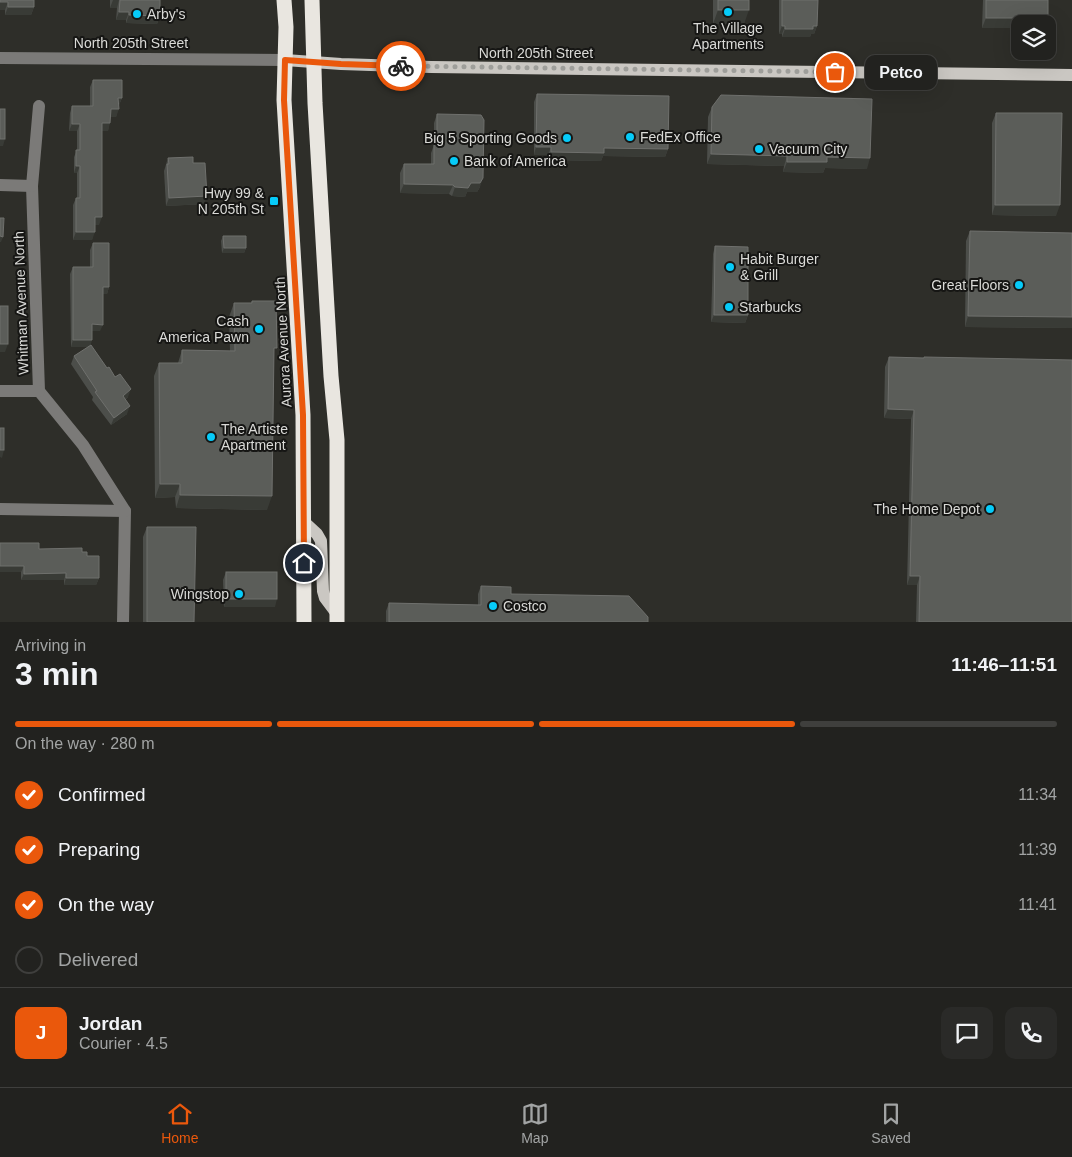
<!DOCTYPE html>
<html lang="en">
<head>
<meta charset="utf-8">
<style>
	:root { --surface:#22221f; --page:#2a2a28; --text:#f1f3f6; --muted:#a2a4a4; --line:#3f3f3d; --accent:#ea580c }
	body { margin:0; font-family:Arial,sans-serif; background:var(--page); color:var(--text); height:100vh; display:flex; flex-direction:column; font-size:19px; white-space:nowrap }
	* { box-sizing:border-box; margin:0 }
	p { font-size:16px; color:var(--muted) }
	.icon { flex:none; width:28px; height:28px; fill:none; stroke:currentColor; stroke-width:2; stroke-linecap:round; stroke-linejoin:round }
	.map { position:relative; height:622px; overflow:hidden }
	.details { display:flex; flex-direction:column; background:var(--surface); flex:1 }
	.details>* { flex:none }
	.fabs { position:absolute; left:1011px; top:15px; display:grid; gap:10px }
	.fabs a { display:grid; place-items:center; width:45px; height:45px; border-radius:10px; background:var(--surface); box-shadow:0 5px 20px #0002,0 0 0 1px var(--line); font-size:25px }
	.pin { position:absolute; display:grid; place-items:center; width:42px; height:42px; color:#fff; margin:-21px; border:2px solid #fff; border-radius:50%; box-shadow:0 1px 5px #0007 }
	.courier { position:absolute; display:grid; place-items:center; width:50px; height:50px; margin:-25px; border:4px solid #ea580c; border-radius:50%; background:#fff; color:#222; box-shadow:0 1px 6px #0007 }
	.bubble { position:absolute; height:35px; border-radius:10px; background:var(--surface); box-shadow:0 5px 20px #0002,0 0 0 1px var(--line); font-size:16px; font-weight:700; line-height:35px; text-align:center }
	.head em { font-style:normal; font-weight:700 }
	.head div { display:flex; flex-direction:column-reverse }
	.head { display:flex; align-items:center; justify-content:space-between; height:85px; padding:0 15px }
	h1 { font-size:32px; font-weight:700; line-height:38px }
	.bar { display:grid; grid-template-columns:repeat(4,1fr); gap:8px 5px; align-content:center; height:60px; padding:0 15px }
	.bar i { height:6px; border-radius:4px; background:var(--line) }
	.bar .current { background:var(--accent) }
	.bar p { grid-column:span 4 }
	.line { display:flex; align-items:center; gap:12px; padding:0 15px; border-top:1px solid var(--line) }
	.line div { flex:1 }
	.round { display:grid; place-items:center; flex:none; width:52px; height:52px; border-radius:10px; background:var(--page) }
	ol { padding:0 15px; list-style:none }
	li { display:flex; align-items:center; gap:15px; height:55px }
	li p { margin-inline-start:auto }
	li .icon { padding:5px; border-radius:50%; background:var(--accent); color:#fff; stroke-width:4 }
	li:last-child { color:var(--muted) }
	li i { width:28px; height:28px; border:2px solid var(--line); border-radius:50% }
	.tab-bar { display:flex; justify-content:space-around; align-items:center; height:70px; border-top:1px solid var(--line); background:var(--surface); font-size:14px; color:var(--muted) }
	.tab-bar a { display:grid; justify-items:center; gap:2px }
	.tab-bar .current { color:var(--accent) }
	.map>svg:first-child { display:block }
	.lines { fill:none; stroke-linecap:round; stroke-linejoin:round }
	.minor { stroke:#7b7a78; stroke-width:12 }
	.major { stroke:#cac7c2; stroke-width:12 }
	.highway { stroke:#e9e6e0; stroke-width:15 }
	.wall { fill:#4c4e4a }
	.shaded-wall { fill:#393b36 }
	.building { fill:#5b5d59; stroke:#6f706d }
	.done { stroke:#9e9e9a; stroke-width:5; stroke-dasharray:0 9 }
	.route { stroke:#ea580c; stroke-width:6 }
	.poi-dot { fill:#06cbf9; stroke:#161614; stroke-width:2 }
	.labels { text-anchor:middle; stroke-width:4; stroke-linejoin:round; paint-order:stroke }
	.poi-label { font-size:14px; fill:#dadad7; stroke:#161614; text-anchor:start }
	.street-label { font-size:14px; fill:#dadad7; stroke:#161614 }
</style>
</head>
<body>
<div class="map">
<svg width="1072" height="622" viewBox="0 0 1072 622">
	<rect width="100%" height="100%" fill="#2e2e29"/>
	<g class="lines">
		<!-- minor -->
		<g class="minor">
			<polyline points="0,58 285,60"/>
			<polyline points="39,106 32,186 39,391 83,445 125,511 123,622"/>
			<polyline points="0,185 32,186"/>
			<polyline points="0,391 39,391"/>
			<polyline points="0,509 125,511"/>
		</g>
		<!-- major -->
		<g class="major">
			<polyline points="285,60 341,64 431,67 1072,75"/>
			<polyline points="304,522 317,534 321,541 323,591 325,598 337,614"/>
		</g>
		<!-- highway -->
		<g class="highway">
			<polyline points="284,0 286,27 284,100 303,415 304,622"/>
			<polyline points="312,0 315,103 331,376 337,440 337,622"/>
		</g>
	</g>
	<!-- wall -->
	<g class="wall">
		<polygon points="0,0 34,7 31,15 5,15 5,10 0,10"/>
		<polygon points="110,0 160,0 160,16 157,24 126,23 126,20 116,20 117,8 110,8"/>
		<polygon points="713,0 749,0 744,24 713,24"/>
		<polygon points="779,0 818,0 817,26 814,34 811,34 810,37 782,37 782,34 779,34"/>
		<polygon points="983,0 1048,0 1048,18 1046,24 1020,24 982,28"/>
		<polygon points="93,80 122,98 119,105 116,117 110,117 108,131 102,131 99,225 95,225 92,240 73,240 73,205 76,198 77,198 77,173 74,173 74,157 77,150 77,131 69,131 70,113 72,106 90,106 90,87"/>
		<polygon points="537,94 668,149 665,157 603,156 601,161 548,160 548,155 534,155 534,102"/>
		<polygon points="712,107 867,169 825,168 823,173 783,172 784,166 707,164 708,117"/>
		<polygon points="996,113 1056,216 992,215 992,123"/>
		<polygon points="437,114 480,187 477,192 467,192 465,197 452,196 449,194 400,193 400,173 404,164 431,164 431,153 434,145 434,123"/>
		<polygon points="168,158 193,163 204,204 166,206 164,171"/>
		<polygon points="970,231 1072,233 1072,328 965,327 966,241"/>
		<polygon points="223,236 246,248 244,253 222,253 221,241"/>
		<polygon points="93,243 109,287 107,294 103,294 100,331 92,331 90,345 128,397 125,400 127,414 111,425 92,400 93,397 71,364 74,356 88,347 71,347 70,274 73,267 90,267 90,250"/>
		<polygon points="715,246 748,315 745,323 711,322 713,254"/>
		<polygon points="252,301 274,356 267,510 176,508 175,497 155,498 154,376 159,363 178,363 182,350 230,351 229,317 234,303 251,303"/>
		<polygon points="889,357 924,358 924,357 1072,622 916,622 917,585 907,585 911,419 884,418 885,367"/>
		<polygon points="147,527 194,622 143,622 143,537"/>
		<polygon points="0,543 39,549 82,552 87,556 99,578 96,585 64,585 64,580 21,580 21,572 0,572"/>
		<polygon points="226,572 275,607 224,607 223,580"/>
		<polygon points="481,586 511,594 648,622 386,622 386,611 389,603 478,605 478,594"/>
	</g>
	<!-- shaded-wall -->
	<g class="shaded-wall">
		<polygon points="113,0 119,0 117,8 110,8"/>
		<polygon points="0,2 8,2 5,10 0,10"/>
		<polygon points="8,7 34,7 31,15 5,15"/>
		<polygon points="718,10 749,10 744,24 713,24"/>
		<polygon points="119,12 129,12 126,20 116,20"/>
		<polygon points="129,15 160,16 157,24 126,23"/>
		<polygon points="986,18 1048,18 1046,24 1020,24 1020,28 982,28"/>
		<polygon points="782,26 785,26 782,34 779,34"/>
		<polygon points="813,26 817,26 814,34 811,34 810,37 782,37 785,29"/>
		<polygon points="118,98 122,98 119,105 116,105"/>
		<polygon points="111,109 119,109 116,117 108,117"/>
		<polygon points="102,123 110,123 108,131 99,131"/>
		<polygon points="72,124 80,124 77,131 69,131"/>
		<polygon points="0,139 5,139 3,146 0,146"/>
		<polygon points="536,147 551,147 548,155 534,155"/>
		<polygon points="604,148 668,149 665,157 603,156 601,161 548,160 551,152"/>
		<polygon points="711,154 787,156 784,166 707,164"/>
		<polygon points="827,157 870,158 867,169 825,168 823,173 783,172 787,162"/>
		<polygon points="76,166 80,166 77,173 74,173"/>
		<polygon points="483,178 480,187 477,192 467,192 465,197 452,196 455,187 471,183"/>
		<polygon points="404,184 453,185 449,194 400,193"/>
		<polygon points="207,196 204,204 166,206 169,198"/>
		<polygon points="995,205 1060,205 1056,216 992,215"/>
		<polygon points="95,217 102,217 99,225 92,225"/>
		<polygon points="76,232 95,232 92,240 73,240"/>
		<polygon points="0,236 3,237 1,242 0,242"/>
		<polygon points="224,248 246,248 244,253 222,253"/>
		<polygon points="103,287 109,287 107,294 100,294"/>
		<polygon points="714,315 748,315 745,323 711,322"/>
		<polygon points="968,316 1072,317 1072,328 965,327"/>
		<polygon points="92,324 103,325 100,331 90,331"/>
		<polygon points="73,340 92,340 90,347 71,347"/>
		<polygon points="0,344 8,344 5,352 0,352"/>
		<polygon points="131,389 128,397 120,404 123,396"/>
		<polygon points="130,406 127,414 111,425 114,418"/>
		<polygon points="888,409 914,410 911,419 884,418"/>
		<polygon points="0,450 4,450 2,458 0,457"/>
		<polygon points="160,484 180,484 175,497 155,498"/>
		<polygon points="180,495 272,496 267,510 176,508"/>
		<polygon points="0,566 24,566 21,572 0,572"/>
		<polygon points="66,573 64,580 21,580 24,574"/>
		<polygon points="910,576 920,576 917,585 907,585"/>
		<polygon points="66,578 99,578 96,585 64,585"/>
		<polygon points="226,599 277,599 275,607 224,607"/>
	</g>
	<!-- building -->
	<g class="building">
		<polygon points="0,0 34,0 34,7 8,7 8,2 0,2"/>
		<polygon points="120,0 160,0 160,16 129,15 129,12 119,12"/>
		<rect x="718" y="0" width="31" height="10"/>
		<polygon points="782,0 818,0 817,26 813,26 813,29 785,29 785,26 782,26"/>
		<rect x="986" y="0" width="62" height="18"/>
		<polygon points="93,80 122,80 122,98 118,98 119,109 111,109 110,123 102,123 102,217 95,217 95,232 76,232 76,198 80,198 80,166 76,166 76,150 80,150 80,124 72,124 72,106 93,106"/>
		<polygon points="537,94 669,96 668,149 604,148 604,153 551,152 551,147 536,147"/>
		<polygon points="721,95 872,99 870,158 827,157 827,162 787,162 787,156 711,154 712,107"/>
		<rect x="0" y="109" width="5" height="30"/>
		<polygon points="996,113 1062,113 1060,205 995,205"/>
		<polygon points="437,114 481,115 484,120 483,178 480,183 471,183 468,188 455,187 453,185 404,184 404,164 434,164 434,144 437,139"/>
		<polygon points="193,157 193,163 205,163 207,196 169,198 167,164 169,164 168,158"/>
		<polygon points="0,218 4,218 3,237 0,236"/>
		<polygon points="970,231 1072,233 1072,317 968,316"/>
		<polygon points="223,236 246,236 246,248 224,248"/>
		<polygon points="93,243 109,243 109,287 103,287 103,325 92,324 92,340 73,340 73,267 93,267"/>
		<polygon points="715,246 748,247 748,315 714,315"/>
		<polygon points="252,301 276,301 277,348 274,348 272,496 180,495 180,484 160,484 159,363 182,363 182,350 235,351 234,303 252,303"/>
		<rect x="0" y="306" width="8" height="38"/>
		<polygon points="91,345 107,368 109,367 115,377 120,374 131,389 123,396 130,406 114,418 95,392 97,391 74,356"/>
		<polygon points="889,357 924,358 924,357 1072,360 1072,622 919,622 920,576 910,576 914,410 888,409"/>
		<rect x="0" y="428" width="4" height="22"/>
		<polygon points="147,527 196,527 194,622 147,622"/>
		<polygon points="0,543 39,543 39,549 82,548 82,552 87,552 87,556 99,556 99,578 66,578 66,573 24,574 24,566 0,566"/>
		<rect x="226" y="572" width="51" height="27"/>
		<polygon points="481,586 511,587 511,594 629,596 648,617 648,622 389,622 389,603 481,605"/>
	</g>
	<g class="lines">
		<!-- done -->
		<polyline class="done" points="401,66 835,72"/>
		<!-- route -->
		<polyline class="route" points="304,563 303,415 284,100 285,60 341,64 401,66"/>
	</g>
	<!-- markers -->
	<g class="poi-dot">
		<circle cx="728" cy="12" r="5"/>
		<circle cx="137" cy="14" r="5"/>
		<circle cx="630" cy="137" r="5"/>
		<circle cx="567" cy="138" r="5"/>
		<circle cx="759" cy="149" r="5"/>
		<circle cx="454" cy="161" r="5"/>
		<rect x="269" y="196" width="10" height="10" rx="2.5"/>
		<circle cx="730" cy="267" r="5"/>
		<circle cx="1019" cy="285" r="5"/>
		<circle cx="729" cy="307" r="5"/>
		<circle cx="259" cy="329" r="5"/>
		<circle cx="211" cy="437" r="5"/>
		<circle cx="990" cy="509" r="5"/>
		<circle cx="239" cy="594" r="5"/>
		<circle cx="493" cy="606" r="5"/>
	</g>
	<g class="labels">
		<!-- poi labels -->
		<g class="poi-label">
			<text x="147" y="19">Arby's</text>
			<text x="728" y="33" text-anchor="middle">The Village<tspan x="728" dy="16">Apartments</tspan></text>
			<text x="640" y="142">FedEx Office</text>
			<text x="557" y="143" text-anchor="end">Big 5 Sporting Goods</text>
			<text x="769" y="154">Vacuum City</text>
			<text x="464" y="166">Bank of America</text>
			<text x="264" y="198" text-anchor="end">Hwy 99 &amp;<tspan x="264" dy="16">N 205th St</tspan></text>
			<text x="740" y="264">Habit Burger<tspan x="740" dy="16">&amp; Grill</tspan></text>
			<text x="1009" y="290" text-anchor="end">Great Floors</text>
			<text x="739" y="312">Starbucks</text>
			<text x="249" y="326" text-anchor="end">Cash<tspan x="249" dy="16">America Pawn</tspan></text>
			<text x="221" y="434">The Artiste<tspan x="221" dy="16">Apartment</tspan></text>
			<text x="980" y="514" text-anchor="end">The Home Depot</text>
			<text x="229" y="599" text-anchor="end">Wingstop</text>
			<text x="503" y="611">Costco</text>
		</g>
		<!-- street labels -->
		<g class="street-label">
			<text x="131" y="48">North 205th Street</text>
			<text x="536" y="58">North 205th Street</text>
			<text transform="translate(21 303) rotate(-92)" y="5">Whitman Avenue North</text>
			<text transform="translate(283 342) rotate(-93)" y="5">Aurora Avenue North</text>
		</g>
	</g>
</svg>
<div class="fabs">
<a><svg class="icon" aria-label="layers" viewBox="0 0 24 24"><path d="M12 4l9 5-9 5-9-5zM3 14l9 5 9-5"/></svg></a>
</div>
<div class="pin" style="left:835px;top:72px;background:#ea580c"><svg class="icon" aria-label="bag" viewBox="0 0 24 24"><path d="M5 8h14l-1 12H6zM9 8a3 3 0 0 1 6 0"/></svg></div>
<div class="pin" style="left:304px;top:563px;background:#1f2937"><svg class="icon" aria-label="home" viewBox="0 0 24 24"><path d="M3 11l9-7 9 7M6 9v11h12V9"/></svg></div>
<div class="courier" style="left:401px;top:66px"><svg class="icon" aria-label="bike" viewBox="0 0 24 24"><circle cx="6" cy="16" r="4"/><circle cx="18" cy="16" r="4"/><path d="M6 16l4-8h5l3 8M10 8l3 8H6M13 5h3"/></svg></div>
<div class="bubble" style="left:865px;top:55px;width:72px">Petco</div>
</div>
<section class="details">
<div class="head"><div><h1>3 min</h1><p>Arriving in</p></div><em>11:46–11:51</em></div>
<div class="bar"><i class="current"></i><i class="current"></i><i class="current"></i><i></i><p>On the way · 280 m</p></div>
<ol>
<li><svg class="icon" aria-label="check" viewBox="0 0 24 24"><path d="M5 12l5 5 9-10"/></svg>Confirmed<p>11:34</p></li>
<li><svg class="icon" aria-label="check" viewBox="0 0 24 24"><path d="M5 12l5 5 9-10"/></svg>Preparing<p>11:39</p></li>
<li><svg class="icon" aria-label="check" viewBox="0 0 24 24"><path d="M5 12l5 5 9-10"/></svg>On the way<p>11:41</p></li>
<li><i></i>Delivered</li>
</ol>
<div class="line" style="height:90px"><b class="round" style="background:var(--accent);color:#fff">J</b><div><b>Jordan</b><p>Courier · 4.5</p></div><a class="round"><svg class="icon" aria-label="chat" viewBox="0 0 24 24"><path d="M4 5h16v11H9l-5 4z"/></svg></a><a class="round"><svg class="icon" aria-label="phone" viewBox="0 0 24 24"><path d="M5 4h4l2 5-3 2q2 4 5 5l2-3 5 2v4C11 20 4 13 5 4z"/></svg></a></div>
</section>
<nav class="tab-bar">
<a class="current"><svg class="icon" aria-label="home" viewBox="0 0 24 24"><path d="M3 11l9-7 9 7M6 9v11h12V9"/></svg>Home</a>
<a><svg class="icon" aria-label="map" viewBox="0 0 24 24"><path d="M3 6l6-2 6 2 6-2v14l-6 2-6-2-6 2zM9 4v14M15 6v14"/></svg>Map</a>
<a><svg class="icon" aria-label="saved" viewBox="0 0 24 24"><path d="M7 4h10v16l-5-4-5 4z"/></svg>Saved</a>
</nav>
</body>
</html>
